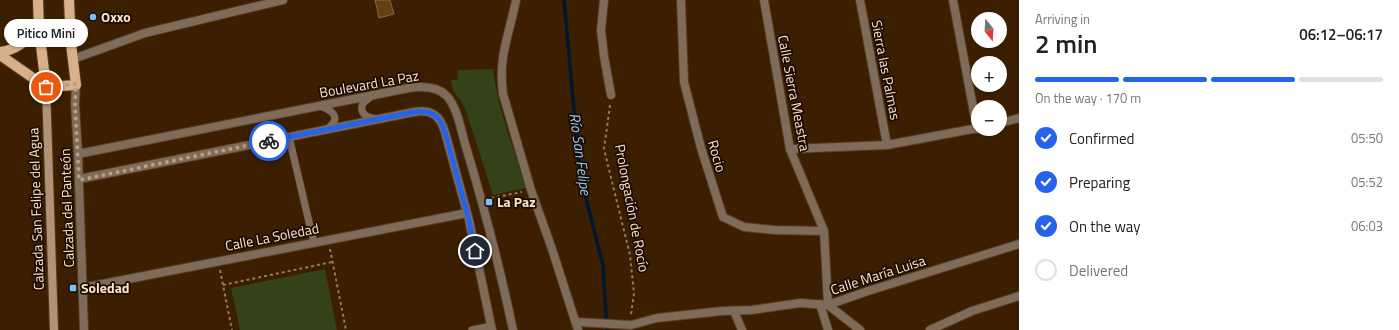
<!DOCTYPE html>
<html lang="en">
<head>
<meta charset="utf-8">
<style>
	:root { --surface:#fff; --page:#f2f2f2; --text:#202124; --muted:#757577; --line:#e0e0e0; --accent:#2563eb }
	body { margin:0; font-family:"Titillium Web",sans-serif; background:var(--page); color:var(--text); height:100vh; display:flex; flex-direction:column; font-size:15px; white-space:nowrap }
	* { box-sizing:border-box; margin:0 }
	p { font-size:13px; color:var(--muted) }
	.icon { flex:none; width:22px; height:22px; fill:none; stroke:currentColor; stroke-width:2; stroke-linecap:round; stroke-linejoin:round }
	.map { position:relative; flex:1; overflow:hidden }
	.sheet { display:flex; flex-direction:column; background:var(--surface); width:380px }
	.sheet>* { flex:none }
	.needle { width:26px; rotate:162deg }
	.fabs { position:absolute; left:971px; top:12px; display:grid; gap:8px }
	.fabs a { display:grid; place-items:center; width:36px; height:36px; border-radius:50%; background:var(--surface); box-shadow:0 1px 3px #0004; font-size:20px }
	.pin { position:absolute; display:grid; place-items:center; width:34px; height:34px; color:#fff; margin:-17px; border:2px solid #fff; border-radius:50%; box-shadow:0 1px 4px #0007 }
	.courier { position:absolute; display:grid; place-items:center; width:40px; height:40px; margin:-20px; border:3px solid #2563eb; border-radius:50%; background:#fff; color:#222; box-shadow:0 1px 5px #0007 }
	.bubble { position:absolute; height:28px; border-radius:14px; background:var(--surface); box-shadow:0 1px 3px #0004; font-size:13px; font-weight:600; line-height:28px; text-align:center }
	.head em { font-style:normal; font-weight:600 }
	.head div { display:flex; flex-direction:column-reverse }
	.head { display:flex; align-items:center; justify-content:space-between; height:68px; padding:0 16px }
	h1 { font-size:26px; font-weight:600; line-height:30px }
	.bar { display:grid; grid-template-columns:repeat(4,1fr); gap:6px 4px; align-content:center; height:48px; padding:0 16px }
	.bar i { height:5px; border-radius:3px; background:var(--line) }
	.bar .active { background:var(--accent) }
	.bar p { grid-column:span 4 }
	ol { padding:0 16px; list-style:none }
	li { display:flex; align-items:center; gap:12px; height:44px }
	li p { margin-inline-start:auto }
	li .icon { padding:4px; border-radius:50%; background:var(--accent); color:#fff; stroke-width:4 }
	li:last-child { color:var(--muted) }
	li i { width:22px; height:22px; border:2px solid var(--line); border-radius:50% }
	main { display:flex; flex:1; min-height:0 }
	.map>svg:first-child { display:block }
	.green { fill:#334218 }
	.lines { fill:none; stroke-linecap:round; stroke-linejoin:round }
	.stream { stroke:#01182c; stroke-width:3.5 }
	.building { fill:#643f13; stroke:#8d653b }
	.service-casing { stroke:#563b1d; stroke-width:8 }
	.minor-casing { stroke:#563b1d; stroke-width:10 }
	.tertiary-casing { stroke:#563b1d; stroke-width:10 }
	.secondary-casing { stroke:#563b1d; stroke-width:10 }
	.primary-casing { stroke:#563b1d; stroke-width:12 }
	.path { stroke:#947a60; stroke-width:2; stroke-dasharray:3 3; stroke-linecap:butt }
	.service { stroke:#7f6b59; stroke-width:7 }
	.minor { stroke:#7f6b59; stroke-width:8 }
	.tertiary { stroke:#7f6b59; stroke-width:8 }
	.secondary { stroke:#b19274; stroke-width:8 }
	.primary { stroke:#d8b089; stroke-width:10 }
	.done { stroke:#b89f86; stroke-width:4; stroke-dasharray:0 7.2 }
	.route { stroke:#2563eb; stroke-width:5 }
	.poi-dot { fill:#7bbef8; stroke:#1b0b00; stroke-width:1.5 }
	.labels { text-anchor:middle; stroke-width:3.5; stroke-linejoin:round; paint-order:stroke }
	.poi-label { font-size:14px; font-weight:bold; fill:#fbe4ce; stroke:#1b0b00; text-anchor:start }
	.street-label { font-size:14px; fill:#fbe4ce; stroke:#1b0b00 }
	.water-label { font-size:15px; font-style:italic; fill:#91c9f9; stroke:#1b0b00 }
</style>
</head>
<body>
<main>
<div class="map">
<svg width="1019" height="330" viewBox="0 0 1019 330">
	<rect width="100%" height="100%" fill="#3b1f00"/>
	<!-- green -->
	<g class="green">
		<path d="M 493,69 C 498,110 514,149 526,188 L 493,195 L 466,111 L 462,102 L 453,91 L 451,80 L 457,80 L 458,70 Z"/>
		<polygon points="325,269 337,330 240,330 231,288"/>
	</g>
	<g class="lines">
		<!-- stream -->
		<polyline class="stream" points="564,0 580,175 603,265 607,330"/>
	</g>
	<!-- building -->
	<polygon class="building" points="375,0 390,0 394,14 379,18"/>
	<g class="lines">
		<defs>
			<g id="service">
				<path d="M 373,95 L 363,103 C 358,114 368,118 377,119"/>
				<path d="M 320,106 C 334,111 342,118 326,130"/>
				<polyline points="289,137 314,243"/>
				<polyline points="472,330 491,326"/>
			</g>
			<g id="minor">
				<path d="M 516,0 C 509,36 498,56 503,94 L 531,190 L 552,249 L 578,330"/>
				<polyline points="604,0 601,30 604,56 611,95"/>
				<polyline points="681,0 684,82 701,148 723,217 744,227 774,230 824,231"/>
				<polyline points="764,0 790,149 824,231 828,305 860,330"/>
				<polyline points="860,0 887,145"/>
				<polyline points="953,0 977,129"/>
				<polyline points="73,59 145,33 283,0"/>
				<polyline points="1000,123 1019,118"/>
				<polyline points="790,149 887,145 978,128"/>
				<path d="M 78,154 L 409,88 C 422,86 437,86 447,96 C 458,109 461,131 466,147 C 484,207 500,268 513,330"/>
				<path d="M 79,179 L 414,112 C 431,109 440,115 445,132 L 469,220 L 492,330"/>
				<polyline points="82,288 467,213"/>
				<polyline points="820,304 828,330"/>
				<polyline points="734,311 742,330"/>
				<polyline points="576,322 631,325 657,318 722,311 752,310 800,303 828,305 868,291 1019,244"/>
				<polyline points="930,330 972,311 1019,296"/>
			</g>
			<polyline id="tertiary" points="76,85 75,104 78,154 84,330"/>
			<polyline id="secondary" points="46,87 54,330"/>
			<g id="primary">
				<polyline points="38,0 39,29 46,87"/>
				<path d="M 0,52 C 12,51 21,45 30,37 C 33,35 36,31 39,29 C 51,24 64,37 71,44"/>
				<polyline points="0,55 46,87 76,85 71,44 69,0"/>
			</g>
		</defs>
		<!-- service casing -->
		<use href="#service" class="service-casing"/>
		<!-- minor casing -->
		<use href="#minor" class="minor-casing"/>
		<!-- tertiary casing -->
		<use href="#tertiary" class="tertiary-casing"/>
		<!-- secondary casing -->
		<use href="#secondary" class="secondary-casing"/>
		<!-- primary casing -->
		<use href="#primary" class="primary-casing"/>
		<!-- path -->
		<g class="path">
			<polyline points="610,105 604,149 630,255 634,294 631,314"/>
			<polyline points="491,198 522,192"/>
			<polyline points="330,249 346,330"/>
			<polyline points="220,270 232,330"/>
			<polyline points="223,285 332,262"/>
		</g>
		<!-- service -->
		<use href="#service" class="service"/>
		<!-- minor -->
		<use href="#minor" class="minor"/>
		<!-- tertiary -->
		<use href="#tertiary" class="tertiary"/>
		<!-- secondary -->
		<use href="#secondary" class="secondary"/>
		<!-- primary -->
		<use href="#primary" class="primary"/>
	</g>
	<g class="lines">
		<!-- done -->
		<polyline class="done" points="46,87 76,84 75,104 79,180 269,141"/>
		<!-- route -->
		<path class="route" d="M 269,141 L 414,112 C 431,110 440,115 445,132 L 469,220 L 475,251"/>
	</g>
	<!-- markers -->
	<g class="poi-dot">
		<circle cx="93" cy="17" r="4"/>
		<rect x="485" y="198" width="8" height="8" rx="2"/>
		<rect x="69" y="284" width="8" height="8" rx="2"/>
	</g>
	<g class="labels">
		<!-- poi labels -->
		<g class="poi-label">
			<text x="101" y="22">Oxxo</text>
			<text x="497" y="207">La Paz</text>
			<text x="81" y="293">Soledad</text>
		</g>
		<!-- street labels -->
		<g class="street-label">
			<text transform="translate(886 70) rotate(79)" y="5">Sierra las Palmas</text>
			<text transform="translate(369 84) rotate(-10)" y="5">Boulevard La Paz</text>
			<text transform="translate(794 93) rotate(79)" y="5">Calle Sierra Meastra</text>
			<text transform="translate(717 156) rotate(74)" y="5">Rocio</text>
			<text transform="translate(67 208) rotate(-92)" y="5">Calzada del Panteón</text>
			<text transform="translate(632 208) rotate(79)" y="5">Prolongación de Rocío</text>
			<text transform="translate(36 209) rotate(-92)" y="5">Calzada San Felipe del Agua</text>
			<text transform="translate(272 237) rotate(-11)" y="5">Calle La Soledad</text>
			<text transform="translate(878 275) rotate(-18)" y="5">Calle María Luisa</text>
		</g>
		<!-- water labels -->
		<g class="water-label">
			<text transform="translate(580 154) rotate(82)" y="5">Río San Felipe</text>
		</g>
	</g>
</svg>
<div class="fabs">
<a><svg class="needle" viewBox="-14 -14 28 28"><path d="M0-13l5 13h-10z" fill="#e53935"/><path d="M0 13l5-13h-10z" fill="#757577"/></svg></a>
<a>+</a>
<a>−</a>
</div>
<div class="pin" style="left:46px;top:87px;background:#ea580c"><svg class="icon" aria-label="bag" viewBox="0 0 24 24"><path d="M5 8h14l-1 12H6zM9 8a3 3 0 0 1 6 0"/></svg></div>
<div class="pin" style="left:475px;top:251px;background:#1f2937"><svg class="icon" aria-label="home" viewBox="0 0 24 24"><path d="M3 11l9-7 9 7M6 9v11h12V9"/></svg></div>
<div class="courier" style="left:269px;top:141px"><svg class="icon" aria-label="bike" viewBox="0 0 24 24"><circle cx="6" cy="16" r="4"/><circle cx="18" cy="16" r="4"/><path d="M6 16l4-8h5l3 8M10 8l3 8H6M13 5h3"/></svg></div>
<div class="bubble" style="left:4px;top:19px;width:84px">Pitico Mini</div>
</div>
<section class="sheet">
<div class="head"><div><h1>2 min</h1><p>Arriving in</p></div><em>06:12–06:17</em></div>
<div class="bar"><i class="active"></i><i class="active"></i><i class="active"></i><i></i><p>On the way · 170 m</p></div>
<ol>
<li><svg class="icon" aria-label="check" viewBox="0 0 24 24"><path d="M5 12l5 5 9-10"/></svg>Confirmed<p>05:50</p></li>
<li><svg class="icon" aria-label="check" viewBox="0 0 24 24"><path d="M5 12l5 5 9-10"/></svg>Preparing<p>05:52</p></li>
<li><svg class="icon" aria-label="check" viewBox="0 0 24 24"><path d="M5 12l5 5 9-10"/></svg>On the way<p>06:03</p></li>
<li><i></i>Delivered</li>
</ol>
</section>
</main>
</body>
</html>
